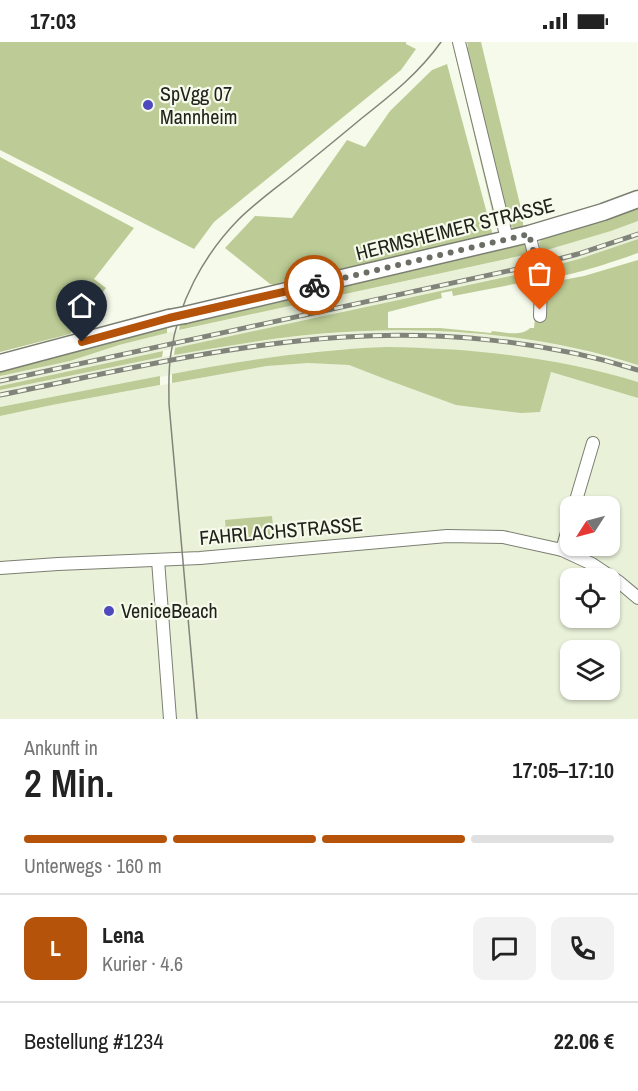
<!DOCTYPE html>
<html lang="de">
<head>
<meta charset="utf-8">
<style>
	:root { --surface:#fff; --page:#f2f2f2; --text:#222; --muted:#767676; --line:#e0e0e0; --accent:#b45309 }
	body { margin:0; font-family:"Archivo Narrow",sans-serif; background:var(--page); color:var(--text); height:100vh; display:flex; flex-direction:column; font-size:22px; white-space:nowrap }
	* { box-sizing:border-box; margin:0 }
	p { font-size:20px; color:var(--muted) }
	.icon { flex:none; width:33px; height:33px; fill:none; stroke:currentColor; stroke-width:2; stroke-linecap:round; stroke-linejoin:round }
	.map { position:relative; height:677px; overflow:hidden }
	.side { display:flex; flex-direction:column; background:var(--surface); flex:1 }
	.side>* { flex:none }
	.needle { width:39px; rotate:234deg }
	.tools { position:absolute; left:560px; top:454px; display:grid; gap:12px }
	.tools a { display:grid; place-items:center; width:60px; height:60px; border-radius:12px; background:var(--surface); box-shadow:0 2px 4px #0004; font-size:30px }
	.pin { position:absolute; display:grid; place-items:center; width:51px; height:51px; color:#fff; margin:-62px -26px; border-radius:50% 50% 50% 0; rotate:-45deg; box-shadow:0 0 6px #0007 }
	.pin .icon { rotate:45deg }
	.courier { position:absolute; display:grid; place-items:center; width:60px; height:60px; margin:-30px; border:4px solid #b45309; border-radius:50%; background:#fff; color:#222; box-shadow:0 2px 8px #0007 }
	.summary em { font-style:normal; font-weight:600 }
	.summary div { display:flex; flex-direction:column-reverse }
	.summary { display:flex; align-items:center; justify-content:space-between; height:102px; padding:0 24px }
	h1 { font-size:39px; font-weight:600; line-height:45px }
	.bar { display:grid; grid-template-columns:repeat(4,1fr); gap:9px 6px; align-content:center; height:72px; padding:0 24px }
	.bar i { height:8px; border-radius:4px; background:var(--line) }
	.bar .on { background:var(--accent) }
	.bar p { grid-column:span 4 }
	.line { display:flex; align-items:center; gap:15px; padding:0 24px; border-top:2px solid var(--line) }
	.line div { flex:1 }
	.round { display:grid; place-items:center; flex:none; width:63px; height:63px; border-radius:12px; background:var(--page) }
	.status { display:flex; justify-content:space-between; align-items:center; height:42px; padding:0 30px; background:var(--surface); direction:ltr }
	.status svg { height:16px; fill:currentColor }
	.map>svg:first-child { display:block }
	.built { fill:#e9f1d9; fill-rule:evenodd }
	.green { fill:#bdcc96 }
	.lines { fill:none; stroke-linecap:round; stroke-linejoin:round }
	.street-casing { stroke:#7b7f71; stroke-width:14 }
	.secondary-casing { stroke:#7b7f71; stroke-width:19 }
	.street { stroke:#fff; stroke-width:12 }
	.secondary { stroke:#fff; stroke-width:16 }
	.tram { stroke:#81847a; stroke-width:1.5 }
	.rail-casing { stroke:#81847a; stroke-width:5 }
	.rail { stroke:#f5faea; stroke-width:3; stroke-dasharray:9; stroke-linecap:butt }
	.secondary-bridge-casing { stroke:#7b7f71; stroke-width:19; stroke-linecap:butt }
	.secondary-bridge { stroke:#fff; stroke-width:16 }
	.done { stroke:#6b6e64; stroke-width:6; stroke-dasharray:0 10.8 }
	.route { stroke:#b45309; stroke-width:8 }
	.poi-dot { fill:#4f49c0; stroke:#f5faea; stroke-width:2 }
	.labels { text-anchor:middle; stroke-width:4.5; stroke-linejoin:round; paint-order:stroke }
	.poi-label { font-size:20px; fill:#20221c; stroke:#f5faea; text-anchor:start }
	.street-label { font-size:20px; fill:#20221c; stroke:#f5faea }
</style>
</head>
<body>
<div class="status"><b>17:03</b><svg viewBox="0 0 49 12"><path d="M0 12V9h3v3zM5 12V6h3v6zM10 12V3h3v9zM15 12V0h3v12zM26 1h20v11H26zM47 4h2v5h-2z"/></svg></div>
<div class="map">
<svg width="638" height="677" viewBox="0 0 638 677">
	<rect width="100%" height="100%" fill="#f5faea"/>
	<!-- built -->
	<g class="built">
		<polygon points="638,179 638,197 579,217 544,226 0,344 0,334 70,319 119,303 167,291 540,210 611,189"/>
		<polygon points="386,288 468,291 509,295 549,301 588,310 638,323 638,340 585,326 546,318 507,312 426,306 346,307 310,310 239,320 0,365 0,348 162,315 237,302 308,293"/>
		<path d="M 308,321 L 349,323 L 385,337 L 540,370 L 550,330 L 638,356 L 638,677 L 0,677 L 0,374 L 52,363 L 267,324 ZM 570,465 L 609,465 L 609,504 L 570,504 ZM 570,537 L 609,537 L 609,576 L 570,576 ZM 570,609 L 609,609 L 609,648 L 570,648 Z"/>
	</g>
	<!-- green -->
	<g class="green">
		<polygon points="0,0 406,0 406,2 416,7 401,28 214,180 194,207 0,108"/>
		<polygon points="467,0 481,0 523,175 523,185 515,187 510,184 509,181 465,6 468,5"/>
		<polygon points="454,8 457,8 499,180 495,181"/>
		<polygon points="447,22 493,194 279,244 270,242 225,206 255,174 292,176 347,98 365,105 390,69 432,28"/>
		<polygon points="0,115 134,186 94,237 106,246 70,292 0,310"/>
		<polygon points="638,165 638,179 611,189 540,210 539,200 545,195"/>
		<path d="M 638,197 L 638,211 C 624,216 559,239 549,234 C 544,232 545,230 544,226 L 579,217 Z"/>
		<polygon points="525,201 529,212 179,288 180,283 262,263 287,258 297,252"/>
		<path d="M 638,218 L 638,323 C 544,293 443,284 345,290 C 288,293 231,303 174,313 L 175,306 L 533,229 L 535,238 L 453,254 L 452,249 L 441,251 L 442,256 L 388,270 L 388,286 L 440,286 L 491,291 L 492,289 C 504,290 521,295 530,286 L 534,286 L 535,275 L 546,275 L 547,241 L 584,234 Z"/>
		<polygon points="167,286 167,291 119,303 70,319 0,334 0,327"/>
		<path d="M 386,305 C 471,306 556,315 638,340 L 638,356 L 551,330 L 540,370 L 521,371 L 456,363 L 385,337 L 349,323 L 308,321 L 267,324 L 172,341 L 172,332 C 244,318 312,308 386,305 Z"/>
		<polygon points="163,309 162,315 0,348 0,344"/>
		<polygon points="160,334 160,343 52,363 0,374 0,365"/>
		<polygon points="272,474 274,496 227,501 225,478"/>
	</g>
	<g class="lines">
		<defs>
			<g id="street">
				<polyline points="459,0 507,197"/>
				<polyline points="529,192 541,239 540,274"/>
				<polyline points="574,465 593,401"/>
				<polyline points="562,508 570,480"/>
				<polyline points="158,518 170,677"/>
				<polyline points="0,526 58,522 200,516 447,494 503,495 562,508 592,522 619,540 638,556"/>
			</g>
			<g id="secondary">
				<polyline points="185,273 529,192 603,170 638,157"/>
				<polyline points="0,321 169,276"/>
			</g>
		</defs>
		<!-- street casing -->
		<use href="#street" class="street-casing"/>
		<!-- secondary casing -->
		<use href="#secondary" class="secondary-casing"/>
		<!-- street -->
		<use href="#street" class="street"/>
		<!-- secondary -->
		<use href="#secondary" class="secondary"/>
		<!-- tram -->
		<path class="tram" d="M 197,677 L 169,362 C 169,345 168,328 171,311 C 178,261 203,214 238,178 C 254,162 273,148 291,134 C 315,115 338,96 362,76 C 391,53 419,31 441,0"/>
		<defs>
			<g id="rail">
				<polyline points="0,339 531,224 578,212 638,192"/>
				<path d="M 0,353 C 114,330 229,302 345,295 C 443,289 545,299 638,328"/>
			</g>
		</defs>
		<!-- rail casing -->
		<use href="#rail" class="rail-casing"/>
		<!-- rail -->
		<use href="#rail" class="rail"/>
		<defs>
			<polyline id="secondary-bridge" points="169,276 185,273"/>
		</defs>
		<!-- secondary-bridge casing -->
		<use href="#secondary-bridge" class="secondary-bridge-casing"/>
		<!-- secondary-bridge -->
		<use href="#secondary-bridge" class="secondary-bridge"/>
	</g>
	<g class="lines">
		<!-- done -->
		<polyline class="done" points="314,243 529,192 541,239 540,268"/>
		<!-- route -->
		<polyline class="route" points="82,300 169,276 314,243"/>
	</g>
	<!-- markers -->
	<g class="poi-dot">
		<circle cx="148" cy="63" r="6"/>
		<circle cx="109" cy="569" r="6"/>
	</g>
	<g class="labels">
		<!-- poi labels -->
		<g class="poi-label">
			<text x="160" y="59">SpVgg 07<tspan x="160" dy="23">Mannheim</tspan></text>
			<text x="121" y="576">VeniceBeach</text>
		</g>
		<!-- street labels -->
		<g class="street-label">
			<text transform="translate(455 187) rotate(-14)" y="7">HERMSHEIMER STRASSE</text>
			<text transform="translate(281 489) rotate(-5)" y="7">FAHRLACHSTRASSE</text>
		</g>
	</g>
</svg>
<div class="tools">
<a><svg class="needle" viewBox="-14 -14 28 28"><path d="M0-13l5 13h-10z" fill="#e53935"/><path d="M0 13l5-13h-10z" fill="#767676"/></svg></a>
<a><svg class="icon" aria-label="locate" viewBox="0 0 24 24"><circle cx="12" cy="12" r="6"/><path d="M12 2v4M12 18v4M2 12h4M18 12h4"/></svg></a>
<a><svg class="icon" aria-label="layers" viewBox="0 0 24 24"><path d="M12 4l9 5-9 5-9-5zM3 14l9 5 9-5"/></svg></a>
</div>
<div class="pin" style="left:540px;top:268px;background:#ea580c"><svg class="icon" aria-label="bag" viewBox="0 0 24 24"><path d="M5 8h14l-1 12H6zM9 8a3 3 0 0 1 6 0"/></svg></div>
<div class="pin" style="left:82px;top:300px;background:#1f2937"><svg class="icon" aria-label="home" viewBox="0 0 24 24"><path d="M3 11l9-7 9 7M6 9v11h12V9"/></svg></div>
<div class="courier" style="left:314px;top:243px"><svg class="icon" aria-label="bike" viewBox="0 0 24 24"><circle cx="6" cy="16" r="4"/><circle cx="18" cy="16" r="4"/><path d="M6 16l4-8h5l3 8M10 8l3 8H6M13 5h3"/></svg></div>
</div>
<section class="side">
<div class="summary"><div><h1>2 Min.</h1><p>Ankunft in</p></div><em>17:05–17:10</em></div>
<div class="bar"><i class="on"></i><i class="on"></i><i class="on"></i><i></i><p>Unterwegs · 160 m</p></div>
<div class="line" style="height:108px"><b class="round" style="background:var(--accent);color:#fff">L</b><div><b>Lena</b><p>Kurier · 4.6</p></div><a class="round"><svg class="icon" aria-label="chat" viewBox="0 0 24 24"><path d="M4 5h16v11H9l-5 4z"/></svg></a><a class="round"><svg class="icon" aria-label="phone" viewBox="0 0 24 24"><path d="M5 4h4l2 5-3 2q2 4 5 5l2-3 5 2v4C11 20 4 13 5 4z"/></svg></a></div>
<div class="line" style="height:78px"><div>Bestellung #1234</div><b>22.06 €</b></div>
</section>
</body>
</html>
